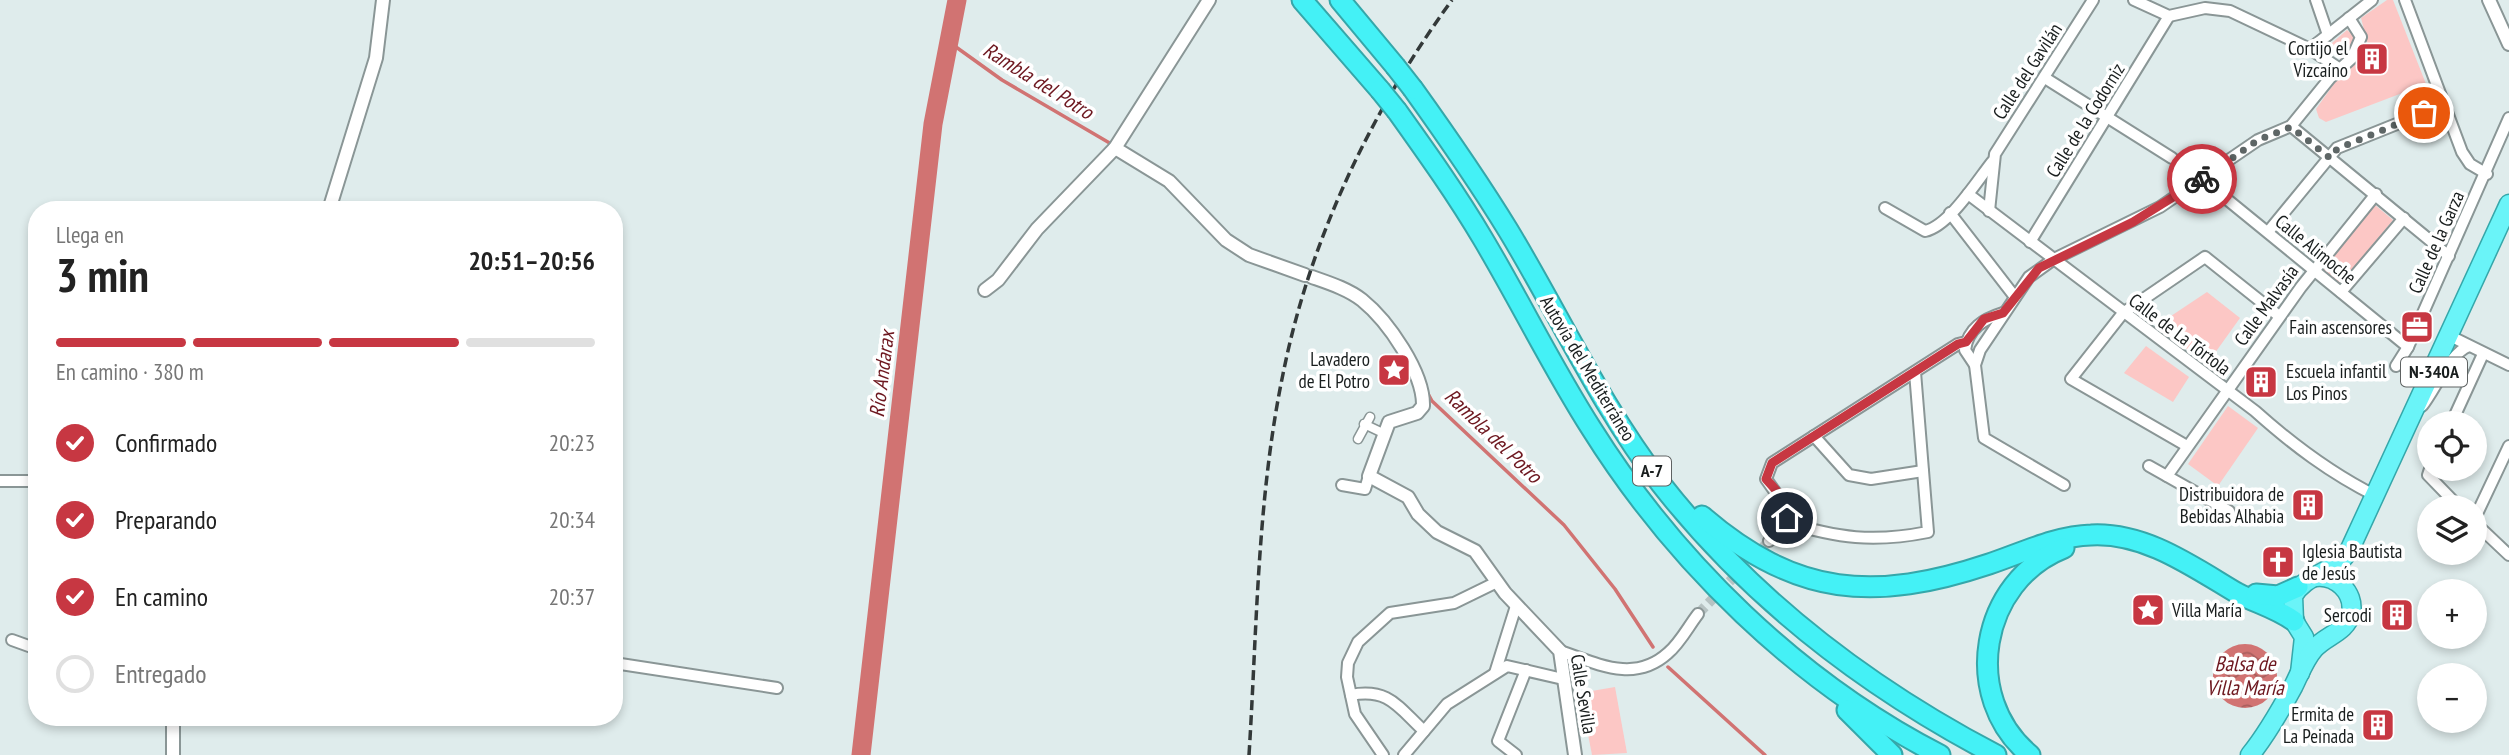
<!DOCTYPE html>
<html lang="es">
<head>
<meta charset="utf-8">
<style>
	:root { --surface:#fff; --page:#f6f6f6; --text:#222; --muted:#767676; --line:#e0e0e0; --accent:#c73742 }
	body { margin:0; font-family:"PT Sans Narrow",sans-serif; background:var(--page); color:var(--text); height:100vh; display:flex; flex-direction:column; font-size:26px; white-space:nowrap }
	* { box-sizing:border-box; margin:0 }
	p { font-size:23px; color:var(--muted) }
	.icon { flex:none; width:38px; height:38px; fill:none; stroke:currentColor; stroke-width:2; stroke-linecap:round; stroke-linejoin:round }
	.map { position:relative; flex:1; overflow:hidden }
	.sheet { position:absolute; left:28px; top:201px; width:595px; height:525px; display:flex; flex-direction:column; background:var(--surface); border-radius:28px; box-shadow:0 4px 10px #0003 }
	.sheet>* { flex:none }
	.controls { position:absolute; left:2417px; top:411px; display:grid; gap:14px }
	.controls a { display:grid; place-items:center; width:70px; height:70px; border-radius:50%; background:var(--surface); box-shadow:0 4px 10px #0003; font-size:35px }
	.pin { position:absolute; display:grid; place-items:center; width:60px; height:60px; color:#fff; margin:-30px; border:4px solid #fff; border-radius:50%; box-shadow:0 2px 7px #0007 }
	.courier { position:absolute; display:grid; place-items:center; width:70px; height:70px; margin:-35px; border:5px solid #c73742; border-radius:50%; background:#fff; color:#222; box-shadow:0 2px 9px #0007 }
	.overview em { font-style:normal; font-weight:600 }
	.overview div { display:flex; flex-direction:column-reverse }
	.overview { display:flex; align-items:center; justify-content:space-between; height:119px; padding:0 28px }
	h1 { font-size:46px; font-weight:600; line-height:52px }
	.bar { display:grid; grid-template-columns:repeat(4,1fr); gap:10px 7px; align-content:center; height:84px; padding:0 28px }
	.bar i { height:9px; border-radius:5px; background:var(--line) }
	.bar .current { background:var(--accent) }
	.bar p { grid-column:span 4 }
	ol { padding:0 28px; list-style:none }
	li { display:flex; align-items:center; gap:21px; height:77px }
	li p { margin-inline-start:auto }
	li .icon { padding:7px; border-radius:50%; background:var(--accent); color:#fff; stroke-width:4 }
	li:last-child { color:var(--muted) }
	li i { width:38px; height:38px; border:4px solid var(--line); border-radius:50% }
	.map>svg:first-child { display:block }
	.green { fill:#fcc7c5 }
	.water { fill:url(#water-waves) }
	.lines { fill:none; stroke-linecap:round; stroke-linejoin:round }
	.stream { stroke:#d17372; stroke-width:3.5 }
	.river { stroke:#d17372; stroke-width:19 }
	.minor-tunnel { stroke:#b7c3c3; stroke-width:10; stroke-dasharray:10 5; stroke-linecap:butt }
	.pedestrian-casing { stroke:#8a9696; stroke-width:11 }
	.minor-casing { stroke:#8a9696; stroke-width:14 }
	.tertiary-casing { stroke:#8a9696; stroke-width:16 }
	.trunk-casing { stroke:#35a7aa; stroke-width:21 }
	.motorway-casing { stroke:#35a7aa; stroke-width:23 }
	.pedestrian { stroke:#fff; stroke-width:8 }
	.minor { stroke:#fff; stroke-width:10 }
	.tertiary { stroke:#fff; stroke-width:12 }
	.trunk { stroke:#6af4f8; stroke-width:18 }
	.motorway { stroke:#44f1f6; stroke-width:19 }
	.rail { stroke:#333939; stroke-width:3.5; stroke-dasharray:10 5; stroke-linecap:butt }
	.motorway-bridge-casing { stroke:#35a7aa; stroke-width:23; stroke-linecap:butt }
	.motorway-bridge { stroke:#44f1f6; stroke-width:19 }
	.done { stroke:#5e6666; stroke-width:7; stroke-dasharray:0 12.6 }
	.route { stroke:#c73742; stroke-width:9 }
	.labels { text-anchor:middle; stroke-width:7; stroke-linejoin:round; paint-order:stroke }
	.shield { fill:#fff; stroke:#5e6262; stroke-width:2 }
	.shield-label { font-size:18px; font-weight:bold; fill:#191e1e }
	.poi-label { font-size:19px; fill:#191e1e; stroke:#fff; text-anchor:end }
	.street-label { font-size:19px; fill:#191e1e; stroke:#fff }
	.water-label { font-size:21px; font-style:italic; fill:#6d171f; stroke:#fff }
</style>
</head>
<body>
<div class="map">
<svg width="2509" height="755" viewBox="0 0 2509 755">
	<defs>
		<pattern id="water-waves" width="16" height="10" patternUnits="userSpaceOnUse" patternTransform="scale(1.75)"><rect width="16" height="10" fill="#d17372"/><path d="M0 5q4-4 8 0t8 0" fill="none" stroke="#a95e5d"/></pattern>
	</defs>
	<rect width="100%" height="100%" fill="#dfecec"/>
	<!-- green -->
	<g class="green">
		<polygon points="2387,0 2393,0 2426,84 2326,122 2319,118 2316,109 2341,74 2358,60 2368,45 2361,18"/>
		<polygon points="2347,30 2353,35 2354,45 2341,59 2325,49"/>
		<polygon points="2375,205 2393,220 2340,285 2322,271"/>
		<polygon points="2207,292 2240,318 2207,364 2156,326"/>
		<polygon points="2146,346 2189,377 2173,402 2124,373"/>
		<polygon points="2228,406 2258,428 2218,486 2188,464"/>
		<polygon points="1615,687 1627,753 1592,755 1580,693"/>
	</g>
	<!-- water -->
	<circle class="water" cx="2245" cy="676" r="32"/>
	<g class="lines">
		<!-- stream -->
		<g class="stream">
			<polyline points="949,42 1002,80 1113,145"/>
			<polyline points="1426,390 1432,401 1564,525 1615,589 1653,647"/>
			<polyline points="1668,667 1765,755"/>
		</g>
		<!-- river -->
		<polyline class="river" points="861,755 933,124 957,0"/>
		<!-- minor-tunnel -->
		<polyline class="minor-tunnel" points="1698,614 1769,541"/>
		<defs>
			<g id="pedestrian">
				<polyline points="1364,424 1385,434"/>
				<polyline points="1358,439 1370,417"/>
			</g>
			<g id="minor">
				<polyline points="2134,0 2169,16 2205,8 2230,11 2310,49 2340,69"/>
				<polyline points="2316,0 2328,35"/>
				<polyline points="2405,0 2462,152 2470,164 2487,174"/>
				<polyline points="2310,49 2372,0"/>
				<polyline points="2045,78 2172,158"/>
				<polyline points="2291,126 2449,256"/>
				<polyline points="2202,179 2408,347"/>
				<path d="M 1968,194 L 2255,411 C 2293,445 2330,473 2376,496"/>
				<path d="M 1885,208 L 1925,231 C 1949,226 1977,181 1992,162"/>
				<polyline points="1989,211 1995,154 2093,0"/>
				<polyline points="1950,213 2015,297"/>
				<polyline points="2268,232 2337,148 2444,105"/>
				<polyline points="2030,242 2169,16"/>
				<polyline points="2341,292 2404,218"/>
				<polyline points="2450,336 2509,365"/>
				<path d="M 1975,365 L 1965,350 C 1968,328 1984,319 2003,313"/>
				<polyline points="2396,366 2408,347 2509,118"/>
				<path d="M 2422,406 C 2436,388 2450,353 2469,346"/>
				<polyline points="2451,424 2483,354"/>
				<polyline points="1814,436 1849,475 1871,479 1923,471"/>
				<polyline points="2187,446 2071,379 2123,313 2205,257 2279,316"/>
				<polyline points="2149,466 2229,511 2230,515"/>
				<polyline points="2430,469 2428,475 2460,508"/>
				<polyline points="2167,476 2301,287 2376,194"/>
				<polyline points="0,481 37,481"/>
				<polyline points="1342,485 1365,489 1369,476"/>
				<polyline points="2064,485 1984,438 1975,365 1980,350 2029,277 2054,259 2160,207 2258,140 2291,126 2330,78 2352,58 2361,37 2349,18"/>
				<polyline points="2474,520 2509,446"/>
				<path d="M 1785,522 C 1838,538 1873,543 1928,532 L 1915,372"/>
				<polyline points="2474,522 2509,555"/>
				<polyline points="1769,541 1785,522 1788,510 1766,479 1772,463 1958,344 1966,342"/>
				<polyline points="12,640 37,649"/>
				<path d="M 1560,651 C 1596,663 1634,684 1668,653 C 1680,643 1688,627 1698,614"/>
				<polyline points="614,663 777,688"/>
				<polyline points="1495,673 1516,606"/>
				<path d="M 1351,695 C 1389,688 1398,707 1424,731"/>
				<polyline points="1383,755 1355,714 1347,677 1348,663 1358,642 1390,613 1454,603 1497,582"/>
				<polyline points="1404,755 1447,704 1507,666 1563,679"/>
				<polyline points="1516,755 1498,741 1526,670"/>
			</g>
			<g id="tertiary">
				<polyline points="2489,0 2509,44"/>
				<polyline points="1115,148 1169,181 1226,240 1249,255 1305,275"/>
				<polyline points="329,210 376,58 383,0"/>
				<path d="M 1312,277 C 1329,283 1348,289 1362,300 C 1388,321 1424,373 1423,406 L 1417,413 L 1389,422 L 1369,476 L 1408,497 L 1418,514 L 1437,532 L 1475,551 L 1505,593 L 1560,651 L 1575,755"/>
				<polyline points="985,290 998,280 1037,229 1115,148 1209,0"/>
				<polyline points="173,718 173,755"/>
			</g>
			<g id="trunk">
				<path d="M 2300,673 L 2304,637 L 2294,621 L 2293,596 C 2307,572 2334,575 2350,549 L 2509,204"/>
				<path d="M 2250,755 C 2267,734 2280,711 2293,687 C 2299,675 2305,659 2314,649 C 2326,635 2346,633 2351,613 C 2355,592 2335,574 2315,577"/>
			</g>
			<g id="motorway">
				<polyline points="1302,0 1380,90"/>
				<polyline points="1340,0 1395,66"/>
				<path d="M 1413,89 C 1446,135 1478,181 1508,230 C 1559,314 1600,405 1661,484 C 1752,600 1866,687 1996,755"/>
				<path d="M 1397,111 C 1427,153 1457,195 1483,239 C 1520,301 1552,367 1591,428 C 1675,562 1798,682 1940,755"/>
				<path d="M 1702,516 C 1796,597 1875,602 1989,564 C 2022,553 2056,536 2091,535 C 2145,532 2193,567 2237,593 C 2256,603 2276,608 2294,621"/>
				<polyline points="2256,594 2278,596 2298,587"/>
				<polyline points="1847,710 1892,755"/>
				<path d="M 2030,755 C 1960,697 1980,581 2064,548"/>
			</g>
		</defs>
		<!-- pedestrian casing -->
		<use href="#pedestrian" class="pedestrian-casing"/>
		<!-- minor casing -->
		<use href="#minor" class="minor-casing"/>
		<!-- tertiary casing -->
		<use href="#tertiary" class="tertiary-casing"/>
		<!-- trunk casing -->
		<use href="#trunk" class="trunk-casing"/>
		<!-- motorway casing -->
		<use href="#motorway" class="motorway-casing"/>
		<!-- pedestrian -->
		<use href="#pedestrian" class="pedestrian"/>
		<!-- minor -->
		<use href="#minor" class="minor"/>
		<!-- tertiary -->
		<use href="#tertiary" class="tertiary"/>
		<!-- trunk -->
		<use href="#trunk" class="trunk"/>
		<!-- motorway -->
		<use href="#motorway" class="motorway"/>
		<!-- rail -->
		<path class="rail" d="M 1249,755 C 1257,629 1257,499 1283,374 C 1310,239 1371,111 1452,0"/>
		<defs>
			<g id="motorway-bridge">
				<polyline points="1395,66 1413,89"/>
				<polyline points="1380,90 1397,111"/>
			</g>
		</defs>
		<!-- motorway-bridge casing -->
		<use href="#motorway-bridge" class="motorway-bridge-casing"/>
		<!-- motorway-bridge -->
		<use href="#motorway-bridge" class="motorway-bridge"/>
	</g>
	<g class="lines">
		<!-- done -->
		<polyline class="done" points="2202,179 2258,140 2291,127 2330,158 2337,149 2424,113"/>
		<!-- route -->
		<path class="route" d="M 1787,518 C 1789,502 1776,490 1766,479 L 1772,463 L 1958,344 L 1966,342 L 1984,319 L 2003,313 L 2039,268 L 2133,222 L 2202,179"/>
	</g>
	<!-- icons -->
	<defs>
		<symbol id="building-square" viewBox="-11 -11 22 22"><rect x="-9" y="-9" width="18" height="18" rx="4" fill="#c73742" stroke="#fff"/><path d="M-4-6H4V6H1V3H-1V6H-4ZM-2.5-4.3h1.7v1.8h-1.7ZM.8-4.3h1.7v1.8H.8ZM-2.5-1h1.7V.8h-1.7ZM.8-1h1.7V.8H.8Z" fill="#fff"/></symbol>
		<symbol id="office-square" viewBox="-11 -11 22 22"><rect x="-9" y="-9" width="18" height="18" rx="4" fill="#c73742" stroke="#fff"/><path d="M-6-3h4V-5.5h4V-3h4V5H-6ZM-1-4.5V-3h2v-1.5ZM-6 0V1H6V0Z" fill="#fff"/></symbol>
		<symbol id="sight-square" viewBox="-11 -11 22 22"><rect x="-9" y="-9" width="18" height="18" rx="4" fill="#c73742" stroke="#fff"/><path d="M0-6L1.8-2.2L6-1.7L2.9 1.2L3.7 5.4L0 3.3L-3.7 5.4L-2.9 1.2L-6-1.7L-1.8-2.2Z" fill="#fff"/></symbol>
		<symbol id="church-square" viewBox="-11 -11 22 22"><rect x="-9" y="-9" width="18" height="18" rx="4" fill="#c73742" stroke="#fff"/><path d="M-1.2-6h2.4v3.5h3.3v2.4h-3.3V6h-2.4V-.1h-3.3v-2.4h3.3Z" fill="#fff"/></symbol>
	</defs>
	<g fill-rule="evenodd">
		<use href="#building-square" x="2353" y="40" width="38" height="38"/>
		<use href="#office-square" x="2398" y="308" width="38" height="38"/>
		<use href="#sight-square" x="1375" y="351" width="38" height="38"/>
		<use href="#building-square" x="2242" y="363" width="38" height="38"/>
		<use href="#building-square" x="2289" y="486" width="38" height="38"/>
		<use href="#church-square" x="2259" y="543" width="38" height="38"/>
		<use href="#sight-square" x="2129" y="591" width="38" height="38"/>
		<use href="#building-square" x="2378" y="596" width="38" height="38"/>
		<use href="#building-square" x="2359" y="706" width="38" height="38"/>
	</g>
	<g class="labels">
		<!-- shield labels -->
		<g class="shield">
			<rect x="2401" y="357.5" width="66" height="29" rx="5"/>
			<rect x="1633" y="456.5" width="38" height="29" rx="5"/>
		</g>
		<g class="shield-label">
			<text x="2434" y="378">N-340A</text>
			<text x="1652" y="477">A-7</text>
		</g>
		<!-- poi labels -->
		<g class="poi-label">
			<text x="2348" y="55">Cortijo el<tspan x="2348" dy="22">Vizcaíno</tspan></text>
			<text x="2392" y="334">Fain ascensores</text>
			<text x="1370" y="366">Lavadero<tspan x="1370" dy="22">de El Potro</tspan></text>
			<text x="2286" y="378" text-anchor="start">Escuela infantil<tspan x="2286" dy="22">Los Pinos</tspan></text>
			<text x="2284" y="501">Distribuidora de<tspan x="2284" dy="22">Bebidas Alhabia</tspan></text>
			<text x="2302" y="558" text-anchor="start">Iglesia Bautista<tspan x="2302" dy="22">de Jesús</tspan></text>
			<text x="2172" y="617" text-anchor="start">Villa María</text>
			<text x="2372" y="622">Sercodi</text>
			<text x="2354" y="721">Ermita de<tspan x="2354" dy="22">La Peinada</tspan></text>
		</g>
		<!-- street labels -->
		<g class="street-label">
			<text transform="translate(2027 71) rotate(-57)" y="7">Calle del Gavilán</text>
			<text transform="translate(2085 120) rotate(-58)" y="7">Calle de la Codorniz</text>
			<text transform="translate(2436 242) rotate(-66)" y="7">Calle de la Garza</text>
			<text transform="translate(2316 249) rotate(39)" y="7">Calle Alimoche</text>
			<text transform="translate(2266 305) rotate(-54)" y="7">Calle Malvasía</text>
			<text transform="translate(2180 334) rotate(37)" y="7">Calle de La Tórtola</text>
			<text transform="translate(1588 368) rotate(59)" y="7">Autovía del Mediterráneo</text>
			<text transform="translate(1584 694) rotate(81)" y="7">Calle Sevilla</text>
		</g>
		<!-- water labels -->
		<g class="water-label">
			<text transform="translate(1038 81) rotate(32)" y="7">Rambla del Potro</text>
			<text transform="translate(882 374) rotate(-83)" y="7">Río Andarax</text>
			<text transform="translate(1493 436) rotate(44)" y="7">Rambla del Potro</text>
			<text x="2245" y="671">Balsa de<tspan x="2245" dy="24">Villa María</tspan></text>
		</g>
	</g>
</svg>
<div class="controls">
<a><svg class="icon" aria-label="locate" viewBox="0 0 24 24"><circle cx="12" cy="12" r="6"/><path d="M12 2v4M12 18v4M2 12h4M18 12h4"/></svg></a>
<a><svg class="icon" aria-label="layers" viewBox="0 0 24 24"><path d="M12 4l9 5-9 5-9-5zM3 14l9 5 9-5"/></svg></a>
<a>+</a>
<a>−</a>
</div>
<div class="pin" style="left:2424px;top:113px;background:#ea580c"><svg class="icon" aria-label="bag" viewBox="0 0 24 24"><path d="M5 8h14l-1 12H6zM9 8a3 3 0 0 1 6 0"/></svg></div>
<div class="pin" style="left:1787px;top:518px;background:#1f2937"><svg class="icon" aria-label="home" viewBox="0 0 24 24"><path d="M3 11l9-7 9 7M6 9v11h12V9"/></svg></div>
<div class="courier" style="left:2202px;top:179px"><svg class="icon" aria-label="bike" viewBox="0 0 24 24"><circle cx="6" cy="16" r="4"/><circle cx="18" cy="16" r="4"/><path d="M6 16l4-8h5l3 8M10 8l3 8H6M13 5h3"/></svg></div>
<section class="sheet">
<div class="overview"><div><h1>3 min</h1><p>Llega en</p></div><em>20:51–20:56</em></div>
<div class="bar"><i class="current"></i><i class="current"></i><i class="current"></i><i></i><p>En camino · 380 m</p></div>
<ol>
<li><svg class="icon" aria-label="check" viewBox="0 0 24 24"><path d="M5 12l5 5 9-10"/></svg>Confirmado<p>20:23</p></li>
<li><svg class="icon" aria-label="check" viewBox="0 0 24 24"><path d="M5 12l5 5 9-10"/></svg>Preparando<p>20:34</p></li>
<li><svg class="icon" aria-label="check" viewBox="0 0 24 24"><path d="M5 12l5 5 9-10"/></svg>En camino<p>20:37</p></li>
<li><i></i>Entregado</li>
</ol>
</section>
</div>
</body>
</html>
